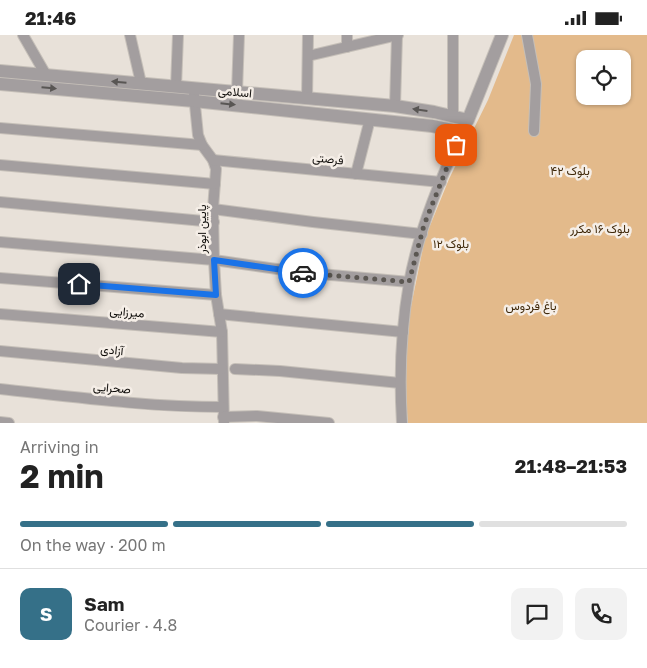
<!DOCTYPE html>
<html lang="en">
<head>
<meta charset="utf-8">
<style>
	:root { --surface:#fff; --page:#f2f2f2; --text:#222; --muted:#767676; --line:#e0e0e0; --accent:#357088 }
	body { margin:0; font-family:"Golos Text",Vazirmatn,sans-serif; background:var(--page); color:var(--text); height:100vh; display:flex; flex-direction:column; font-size:19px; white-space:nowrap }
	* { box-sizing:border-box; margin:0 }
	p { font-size:16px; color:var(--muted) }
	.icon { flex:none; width:28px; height:28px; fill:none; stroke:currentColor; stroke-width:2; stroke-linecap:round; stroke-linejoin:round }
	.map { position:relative; height:388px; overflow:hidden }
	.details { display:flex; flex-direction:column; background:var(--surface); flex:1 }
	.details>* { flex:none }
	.tools { position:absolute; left:576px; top:15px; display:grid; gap:10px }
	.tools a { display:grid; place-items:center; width:55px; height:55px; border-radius:10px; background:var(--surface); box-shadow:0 1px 4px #0004; font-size:25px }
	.pin { position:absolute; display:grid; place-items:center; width:42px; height:42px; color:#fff; margin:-21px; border-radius:10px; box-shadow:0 2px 8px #0006 }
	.courier { position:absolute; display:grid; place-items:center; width:50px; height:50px; margin:-25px; border:4px solid #1a73e8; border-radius:50%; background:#fff; color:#222; box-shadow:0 1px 6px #0007 }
	.head em { font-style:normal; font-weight:700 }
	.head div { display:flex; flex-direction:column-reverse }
	.head { display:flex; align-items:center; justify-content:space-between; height:85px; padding:0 20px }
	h1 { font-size:32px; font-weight:700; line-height:38px }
	.bar { display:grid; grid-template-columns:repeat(4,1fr); gap:8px 5px; align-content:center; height:60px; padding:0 20px }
	.bar i { height:6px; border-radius:4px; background:var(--line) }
	.bar .active { background:var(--accent) }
	.bar p { grid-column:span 4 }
	.line { display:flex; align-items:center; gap:12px; padding:0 20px; border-top:1px solid var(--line) }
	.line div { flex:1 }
	.round { display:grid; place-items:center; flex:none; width:52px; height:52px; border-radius:10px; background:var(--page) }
	.status { display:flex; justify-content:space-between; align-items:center; height:35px; padding:0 25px; background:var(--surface); direction:ltr }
	.status svg { height:14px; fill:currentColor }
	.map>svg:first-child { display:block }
	.green { fill:#e3ba8b; fill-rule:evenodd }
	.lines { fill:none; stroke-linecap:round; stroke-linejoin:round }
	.minor-casing { stroke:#c5bfb8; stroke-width:12 }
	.tertiary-casing { stroke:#c5bfb8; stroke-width:14 }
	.minor { stroke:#a39e9f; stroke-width:10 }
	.tertiary { stroke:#a39e9f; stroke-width:12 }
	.oneway { fill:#595654 }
	.done { stroke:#5b5752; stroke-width:5; stroke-dasharray:0 9 }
	.route { stroke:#1a73e8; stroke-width:6 }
	.labels { text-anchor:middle; stroke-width:5; stroke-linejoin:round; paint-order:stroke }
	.street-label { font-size:12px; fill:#0f0d0a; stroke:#f5eee7 }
	.park-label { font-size:12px; fill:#3f2809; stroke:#f5eee7 }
</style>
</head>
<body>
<div class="status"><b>21:46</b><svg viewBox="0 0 49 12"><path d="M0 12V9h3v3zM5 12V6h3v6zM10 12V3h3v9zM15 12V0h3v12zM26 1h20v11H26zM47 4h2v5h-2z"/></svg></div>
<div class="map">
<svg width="647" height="388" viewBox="0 0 647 388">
	<rect width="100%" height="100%" fill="#e8e1d9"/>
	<!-- green -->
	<path class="green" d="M 514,0 L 647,0 L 647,388 L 408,388 L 403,337 L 407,291 L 425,203 L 449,144 L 488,65 ZM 585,24 L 622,24 L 622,61 L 585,61 Z"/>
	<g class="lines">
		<defs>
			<g id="minor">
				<polyline points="23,0 46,40"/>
				<polyline points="130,0 141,48"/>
				<polyline points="527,0 536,49 534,96"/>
				<polyline points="347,12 347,0"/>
				<polyline points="308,21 398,0"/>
				<polyline points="176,52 178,0"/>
				<polyline points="237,57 239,0"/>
				<polyline points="194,60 198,100 202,110 213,125 216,134 213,174 214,225 216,260 222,297 224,388"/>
				<polyline points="307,64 308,0"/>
				<polyline points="395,71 397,0"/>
				<polyline points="453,81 453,0"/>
				<polyline points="0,93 202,110"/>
				<polyline points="213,125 441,147"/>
				<polyline points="0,130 215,149"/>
				<polyline points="356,139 370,84"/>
				<polyline points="0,167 214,187"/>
				<polyline points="213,174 313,187 422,199"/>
				<polyline points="0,207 214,225 298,237 409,247"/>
				<polyline points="0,243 216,260"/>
				<polyline points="0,279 222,297"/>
				<polyline points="219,279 403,297"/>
				<polyline points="0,316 182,333 222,334"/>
				<polyline points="235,334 280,336 400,348"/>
				<path d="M 0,354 C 74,362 148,372 223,372"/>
				<polyline points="223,382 257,381 329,388"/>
				<polyline points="0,387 9,388"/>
				<path d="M 402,388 C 399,341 401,294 409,248 C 419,193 442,140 465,91"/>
			</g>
			<g id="tertiary">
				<polyline points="0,36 395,71 434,77 468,85 502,0"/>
				<polyline points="0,49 194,66 432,91 462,97"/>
			</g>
		</defs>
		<!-- minor casing -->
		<use href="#minor" class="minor-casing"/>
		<!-- tertiary casing -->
		<use href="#tertiary" class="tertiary-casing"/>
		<!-- minor -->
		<use href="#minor" class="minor"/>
		<!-- tertiary -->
		<use href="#tertiary" class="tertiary"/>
	</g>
	<!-- one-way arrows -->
	<defs><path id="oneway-solid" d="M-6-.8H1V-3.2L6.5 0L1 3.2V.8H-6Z" transform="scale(1.25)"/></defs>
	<g class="oneway">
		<use href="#oneway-solid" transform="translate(119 47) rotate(-175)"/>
		<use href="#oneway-solid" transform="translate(49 53) rotate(5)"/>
		<use href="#oneway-solid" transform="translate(228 69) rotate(6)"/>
		<use href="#oneway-solid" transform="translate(420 75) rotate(-172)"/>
	</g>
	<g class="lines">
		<!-- done -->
		<polyline class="done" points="303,238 409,247 424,190 456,110"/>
		<!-- route -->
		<polyline class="route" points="79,249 216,260 214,225 303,238"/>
	</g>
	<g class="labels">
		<!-- street labels -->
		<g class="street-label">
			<text transform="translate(235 57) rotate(5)" y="4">اسلامی</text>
			<text transform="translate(328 124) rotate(6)" y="4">فرصتی</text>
			<text transform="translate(202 194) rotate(-90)" y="4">پایین ابوذر</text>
			<text transform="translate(127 277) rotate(5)" y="4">میرزایی</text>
			<text transform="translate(112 315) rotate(6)" y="4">آزادی</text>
			<text transform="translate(112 353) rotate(5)" y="4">صحرایی</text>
		</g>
		<!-- park labels -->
		<g class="park-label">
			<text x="570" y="140">بلوک ۴۲</text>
			<text x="600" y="198">بلوک ۱۶ مکرر</text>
			<text x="451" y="213">بلوک ۱۲</text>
			<text x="531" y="275">باغ فردوس</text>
		</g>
	</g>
</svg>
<div class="tools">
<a><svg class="icon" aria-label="locate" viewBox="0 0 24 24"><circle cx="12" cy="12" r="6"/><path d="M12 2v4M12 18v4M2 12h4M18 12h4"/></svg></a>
</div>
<div class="pin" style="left:456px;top:110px;background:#ea580c"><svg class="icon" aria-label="bag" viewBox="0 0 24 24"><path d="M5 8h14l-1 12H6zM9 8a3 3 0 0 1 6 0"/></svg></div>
<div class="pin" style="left:79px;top:249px;background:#1f2937"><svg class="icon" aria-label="home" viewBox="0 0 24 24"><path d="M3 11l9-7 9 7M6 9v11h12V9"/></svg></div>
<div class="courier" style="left:303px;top:238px"><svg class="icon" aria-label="car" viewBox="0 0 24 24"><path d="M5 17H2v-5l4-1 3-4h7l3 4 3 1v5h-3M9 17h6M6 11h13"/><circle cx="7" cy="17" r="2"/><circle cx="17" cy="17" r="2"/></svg></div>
</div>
<section class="details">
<div class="head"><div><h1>2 min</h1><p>Arriving in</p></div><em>21:48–21:53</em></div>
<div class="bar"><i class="active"></i><i class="active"></i><i class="active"></i><i></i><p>On the way · 200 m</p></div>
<div class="line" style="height:90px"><b class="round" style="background:var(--accent);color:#fff">S</b><div><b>Sam</b><p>Courier · 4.8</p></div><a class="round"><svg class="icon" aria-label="chat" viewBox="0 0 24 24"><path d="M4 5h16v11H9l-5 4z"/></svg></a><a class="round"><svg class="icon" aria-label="phone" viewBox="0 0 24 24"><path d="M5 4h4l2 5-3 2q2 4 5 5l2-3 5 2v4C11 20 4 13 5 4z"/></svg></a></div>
</section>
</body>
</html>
